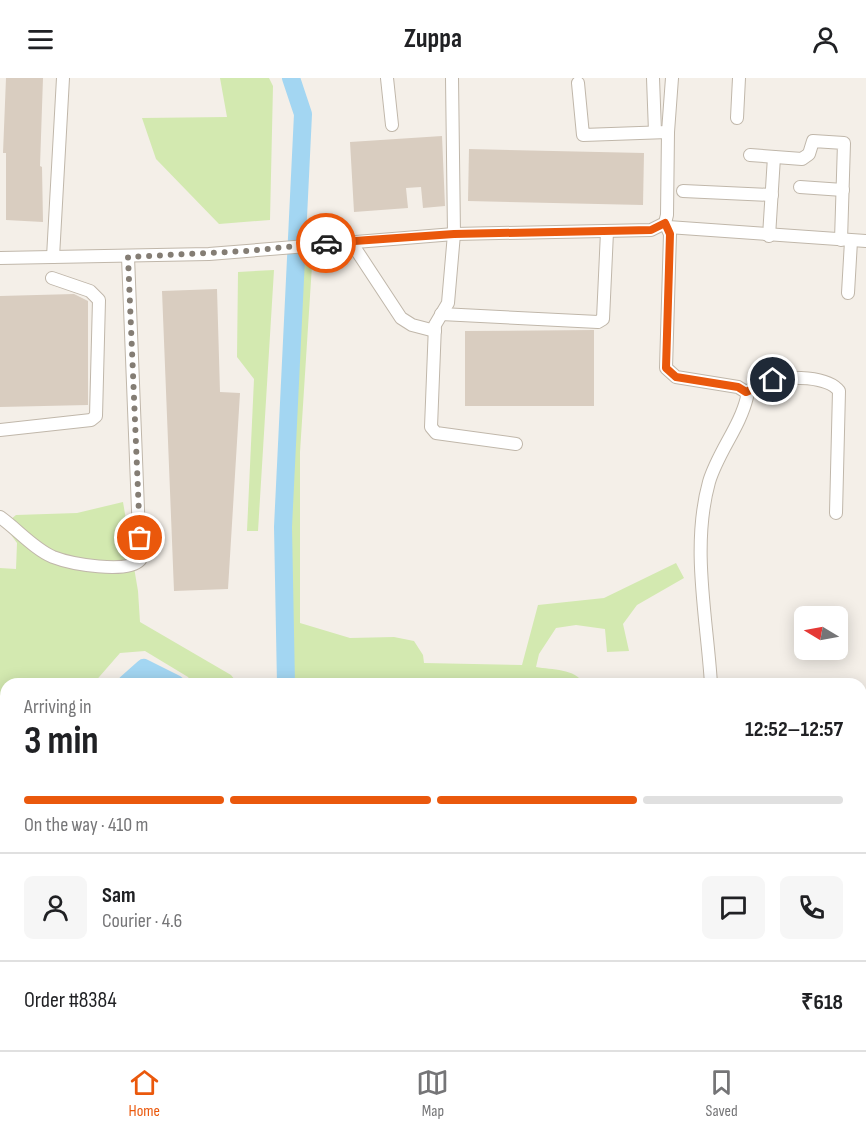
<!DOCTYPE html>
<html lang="en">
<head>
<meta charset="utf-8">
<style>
	:root { --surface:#fff; --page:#f6f6f6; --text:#202124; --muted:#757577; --line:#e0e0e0; --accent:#ea580c }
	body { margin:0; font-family:"Sofia Sans Condensed",sans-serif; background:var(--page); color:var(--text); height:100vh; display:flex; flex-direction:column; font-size:22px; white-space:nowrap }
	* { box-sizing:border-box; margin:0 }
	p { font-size:20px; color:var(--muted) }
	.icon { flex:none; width:33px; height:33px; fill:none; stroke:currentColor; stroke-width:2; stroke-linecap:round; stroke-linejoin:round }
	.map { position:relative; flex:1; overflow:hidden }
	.sheet { position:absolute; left:0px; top:600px; width:867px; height:372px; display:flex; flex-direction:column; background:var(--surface); border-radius:18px 18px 0 0; box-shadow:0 3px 15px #0003 }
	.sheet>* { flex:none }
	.needle { width:39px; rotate:280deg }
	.fabs { position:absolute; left:794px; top:528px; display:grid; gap:12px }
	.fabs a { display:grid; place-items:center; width:54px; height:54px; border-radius:9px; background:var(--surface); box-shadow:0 3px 15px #0003; font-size:30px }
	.pin { position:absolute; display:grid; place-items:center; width:51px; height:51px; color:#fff; margin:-26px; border:3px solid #fff; border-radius:50%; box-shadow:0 2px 6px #0007 }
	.courier { position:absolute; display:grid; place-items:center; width:60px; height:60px; margin:-30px; border:4px solid #ea580c; border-radius:50%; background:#fff; color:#222; box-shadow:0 2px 8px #0007 }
	.overview em { font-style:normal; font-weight:700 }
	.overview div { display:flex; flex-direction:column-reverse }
	.overview { display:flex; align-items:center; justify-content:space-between; height:102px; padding:0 24px }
	h1 { font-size:39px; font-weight:700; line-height:45px }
	.bar { display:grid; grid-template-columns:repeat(4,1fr); gap:9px 6px; align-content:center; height:72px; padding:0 24px }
	.bar i { height:8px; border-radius:4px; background:var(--line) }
	.bar .selected { background:var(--accent) }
	.bar p { grid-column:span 4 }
	.line { display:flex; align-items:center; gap:15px; padding:0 24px; border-top:2px solid var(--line) }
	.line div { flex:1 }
	.round { display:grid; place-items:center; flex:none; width:63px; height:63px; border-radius:9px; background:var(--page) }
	header { display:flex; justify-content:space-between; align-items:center; height:78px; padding:0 24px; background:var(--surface); font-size:27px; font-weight:700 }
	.tabs { display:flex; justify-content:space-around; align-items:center; height:84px; border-top:2px solid var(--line); background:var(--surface); font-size:16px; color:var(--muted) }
	.tabs a { display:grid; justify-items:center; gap:3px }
	.tabs .selected { color:var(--accent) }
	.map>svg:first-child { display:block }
	.green { fill:#d3e9b0 }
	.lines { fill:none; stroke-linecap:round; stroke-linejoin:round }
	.river { stroke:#a3d6f2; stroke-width:18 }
	.building { fill:#d9cdc0 }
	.minor-casing { stroke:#c0b7aa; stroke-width:14 }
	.path { stroke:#c2b29b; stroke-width:1.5; stroke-dasharray:3 3; stroke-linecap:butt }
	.minor { stroke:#fff; stroke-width:12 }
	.done { stroke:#847d74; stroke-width:6; stroke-dasharray:0 10.8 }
	.route { stroke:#ea580c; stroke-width:8 }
</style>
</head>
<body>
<header><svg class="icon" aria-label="menu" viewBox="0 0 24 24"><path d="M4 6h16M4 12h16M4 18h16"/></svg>Zuppa<svg class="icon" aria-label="person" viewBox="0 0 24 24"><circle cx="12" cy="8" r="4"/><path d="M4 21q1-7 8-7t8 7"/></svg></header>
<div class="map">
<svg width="866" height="972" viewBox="0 0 866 972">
	<rect width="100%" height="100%" fill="#f4efe8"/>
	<!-- green -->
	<g class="green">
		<polygon points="220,0 269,0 273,8 270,142 219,146 156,81 142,40 227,39"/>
		<path d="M 304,186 L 312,187 L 300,374 L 300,545 L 350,560 L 394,559 L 414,563 L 423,577 L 424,585 L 522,587 L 538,527 L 604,520 L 676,485 L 684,500 L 637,527 L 623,546 L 629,573 L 607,574 L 605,551 L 576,547 L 556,550 L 539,576 L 536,589 C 552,592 575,590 584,606 L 293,606 L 288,415 Z"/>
		<polygon points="274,192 258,453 247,453 254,301 237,279 238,194"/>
		<polygon points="123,424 138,513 140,544 231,597 238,606 193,606 188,599 145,573 120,575 93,606 6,606 6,651 0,649 0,490 16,491 17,465 4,447 16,437 77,435"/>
	</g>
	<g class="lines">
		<!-- river -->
		<g class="river">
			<polyline points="126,606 144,590 176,606"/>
			<polyline points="286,606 283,449 303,36 291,0"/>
			<polyline points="125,966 126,972"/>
		</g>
	</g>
	<!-- building -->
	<g class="building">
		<polygon points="6,0 43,0 40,88 42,89 43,144 6,142 6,75 3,75"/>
		<polygon points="442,58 445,128 423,130 421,109 406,110 408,130 354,134 350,64"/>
		<polygon points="469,71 644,75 643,127 468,123"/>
		<polygon points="217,211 220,314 240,315 228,511 174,513 162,213"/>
		<polygon points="74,216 88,223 88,327 0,329 0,218"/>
		<polygon points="594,252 594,328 465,328 465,253"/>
	</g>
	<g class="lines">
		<defs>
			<g id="minor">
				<polyline points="387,0 392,47"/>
				<polyline points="452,0 454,156 448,225 435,247 431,349 436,355 516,366"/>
				<polyline points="653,0 655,54"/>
				<polyline points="578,5 583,57 668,54"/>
				<polyline points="737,40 739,0"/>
				<polyline points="750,77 802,81 809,76 813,63 844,65 841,162"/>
				<polyline points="800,109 843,112"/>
				<polyline points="683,113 772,117"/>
				<path d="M 665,145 L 670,156 L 666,290 L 676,299 L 738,309 L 746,314 L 747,319 C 740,349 718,374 709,404 C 691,469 707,540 711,606"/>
				<polyline points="668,149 866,163"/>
				<polyline points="769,158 774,79"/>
				<polyline points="351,164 401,240 412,247 435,253"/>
				<polyline points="53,179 63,0"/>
				<polyline points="0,180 209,176 454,156 651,152 665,145 667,137 668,54 672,0"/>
				<polyline points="848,215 851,163"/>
				<polyline points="441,236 598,244 603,241 607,154"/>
				<path d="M 746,314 C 754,310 763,305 772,302 C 789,298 828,298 839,313 L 836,435"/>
				<polyline points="0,352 91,342 96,338 99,222 90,213 52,200"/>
				<path d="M 0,439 C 17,451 34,471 53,479 C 71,486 127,496 140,482 L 128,179"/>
				<polyline points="0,648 6,648"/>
				<polyline points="0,717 6,717"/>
				<polyline points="0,952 5,953"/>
				<polyline points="135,966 136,972"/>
				<polyline points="742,966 746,972"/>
			</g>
		</defs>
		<!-- minor casing -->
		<use href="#minor" class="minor-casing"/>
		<!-- path -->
		<polyline class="path" points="861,668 866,668"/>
		<!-- minor -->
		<use href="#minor" class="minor"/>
	</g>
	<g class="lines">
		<!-- done -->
		<polyline class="done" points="140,460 128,179 247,173 326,165"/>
		<!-- route -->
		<polyline class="route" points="326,165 454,156 651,152 665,145 670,156 666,290 676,299 738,309 746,314 773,302"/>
	</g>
</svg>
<div class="fabs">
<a><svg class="needle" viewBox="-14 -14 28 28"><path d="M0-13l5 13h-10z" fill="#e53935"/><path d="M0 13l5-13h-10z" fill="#757577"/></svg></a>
</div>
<div class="pin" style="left:140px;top:460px;background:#ea580c"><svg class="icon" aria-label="bag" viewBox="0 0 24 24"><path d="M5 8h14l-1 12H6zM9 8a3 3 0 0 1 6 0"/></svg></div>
<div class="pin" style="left:773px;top:302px;background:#1f2937"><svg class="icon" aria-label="home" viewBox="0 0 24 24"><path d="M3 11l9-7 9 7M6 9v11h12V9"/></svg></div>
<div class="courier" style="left:326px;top:165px"><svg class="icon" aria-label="car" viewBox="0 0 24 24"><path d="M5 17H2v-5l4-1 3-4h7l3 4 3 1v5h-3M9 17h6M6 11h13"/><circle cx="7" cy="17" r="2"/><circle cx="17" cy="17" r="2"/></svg></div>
<section class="sheet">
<div class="overview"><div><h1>3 min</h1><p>Arriving in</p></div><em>12:52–12:57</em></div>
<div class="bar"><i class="selected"></i><i class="selected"></i><i class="selected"></i><i></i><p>On the way · 410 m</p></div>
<div class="line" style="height:108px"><a class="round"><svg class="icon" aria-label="person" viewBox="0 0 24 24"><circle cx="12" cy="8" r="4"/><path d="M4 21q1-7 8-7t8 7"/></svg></a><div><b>Sam</b><p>Courier · 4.6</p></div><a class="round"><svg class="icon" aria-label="chat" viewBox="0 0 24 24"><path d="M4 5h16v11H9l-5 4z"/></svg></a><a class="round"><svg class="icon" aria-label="phone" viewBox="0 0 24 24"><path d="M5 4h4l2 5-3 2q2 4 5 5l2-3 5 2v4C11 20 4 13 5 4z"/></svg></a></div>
<div class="line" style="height:78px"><div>Order #8384</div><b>₹618</b></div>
</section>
</div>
<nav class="tabs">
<a class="selected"><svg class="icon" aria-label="home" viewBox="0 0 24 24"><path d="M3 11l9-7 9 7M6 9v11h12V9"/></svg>Home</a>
<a><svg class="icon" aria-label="map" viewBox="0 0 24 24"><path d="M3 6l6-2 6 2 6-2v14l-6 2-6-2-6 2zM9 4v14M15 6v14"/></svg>Map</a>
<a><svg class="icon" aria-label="saved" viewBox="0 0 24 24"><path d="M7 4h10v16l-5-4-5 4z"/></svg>Saved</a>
</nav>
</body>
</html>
